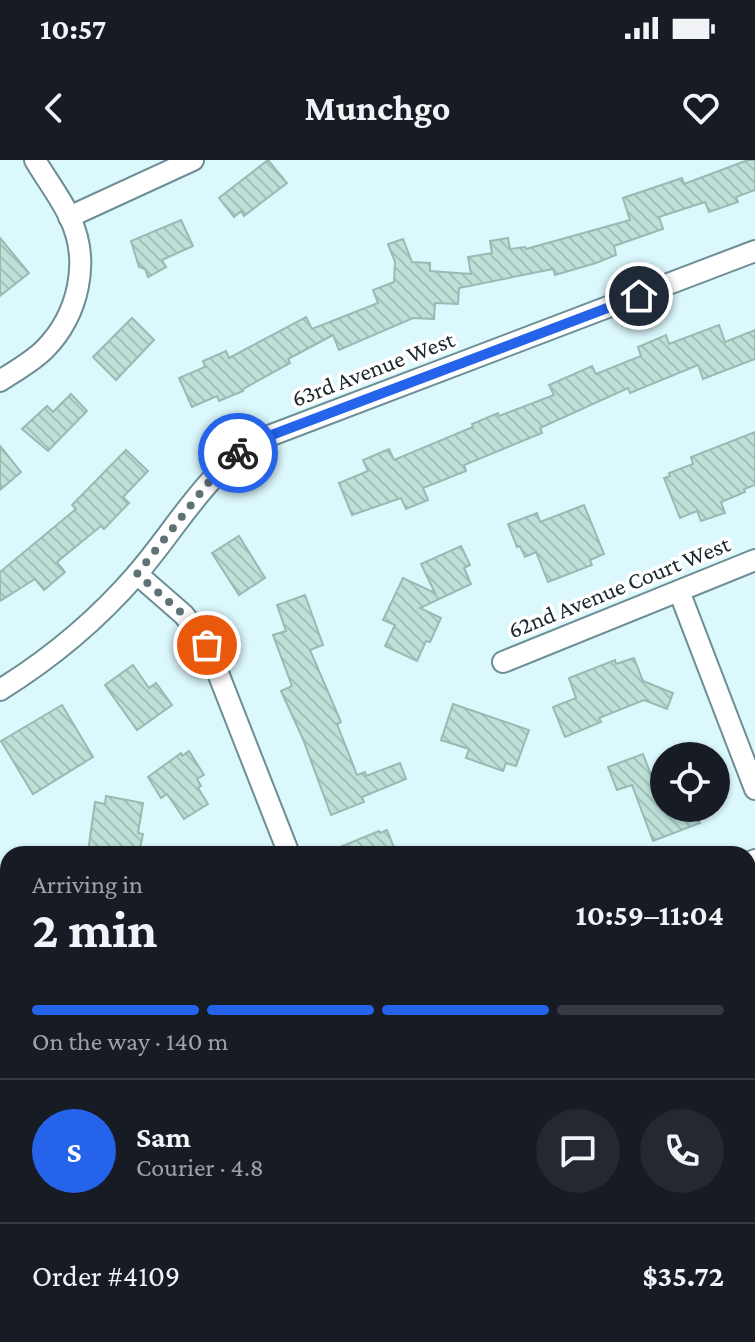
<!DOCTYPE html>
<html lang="en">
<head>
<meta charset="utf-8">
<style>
	:root { --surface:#171b24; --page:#242831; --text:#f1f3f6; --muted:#9ea1a6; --line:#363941; --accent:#2563eb }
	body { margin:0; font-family:"Crimson Pro",serif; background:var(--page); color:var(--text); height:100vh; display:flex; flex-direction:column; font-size:30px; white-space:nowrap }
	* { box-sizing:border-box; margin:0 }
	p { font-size:26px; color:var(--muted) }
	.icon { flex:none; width:44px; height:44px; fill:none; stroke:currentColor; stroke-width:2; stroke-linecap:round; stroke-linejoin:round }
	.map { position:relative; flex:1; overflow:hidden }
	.sheet { position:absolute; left:0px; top:686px; width:756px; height:496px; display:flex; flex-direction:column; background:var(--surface); border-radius:24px 24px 0 0; box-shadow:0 2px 6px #0004 }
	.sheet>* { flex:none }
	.fabs { position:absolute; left:650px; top:582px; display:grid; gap:16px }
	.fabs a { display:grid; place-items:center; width:80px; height:80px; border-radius:50%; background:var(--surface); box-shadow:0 2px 6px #0004; font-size:40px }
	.pin { position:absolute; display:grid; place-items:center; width:68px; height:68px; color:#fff; margin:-34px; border:4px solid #fff; border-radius:50%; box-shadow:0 2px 8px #0007 }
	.courier { position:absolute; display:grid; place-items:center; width:80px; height:80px; margin:-40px; border:6px solid #2563eb; border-radius:50%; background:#fff; color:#222; box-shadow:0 2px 10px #0007 }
	.summary em { font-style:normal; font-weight:700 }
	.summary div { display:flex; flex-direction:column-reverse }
	.summary { display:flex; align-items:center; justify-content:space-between; height:136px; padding:0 32px }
	h1 { font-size:52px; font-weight:700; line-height:60px }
	.bar { display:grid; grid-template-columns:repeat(4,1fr); gap:12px 8px; align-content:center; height:96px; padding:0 32px }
	.bar i { height:10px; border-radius:6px; background:var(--line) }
	.bar .on { background:var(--accent) }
	.bar p { grid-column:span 4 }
	.line { display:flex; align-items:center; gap:20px; padding:0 32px; border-top:2px solid var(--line) }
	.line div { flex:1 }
	.round { display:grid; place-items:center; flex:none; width:84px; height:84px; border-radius:42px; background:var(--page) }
	.status { display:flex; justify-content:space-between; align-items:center; height:56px; padding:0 40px; background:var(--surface); direction:ltr }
	.status svg { height:22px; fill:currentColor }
	header { display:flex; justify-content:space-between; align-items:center; height:104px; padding:0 32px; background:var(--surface); font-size:36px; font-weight:700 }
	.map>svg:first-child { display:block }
	.building { fill:url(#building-back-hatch); stroke:#97bab3; stroke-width:2 }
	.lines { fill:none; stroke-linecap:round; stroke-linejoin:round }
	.minor-casing { stroke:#6c8e94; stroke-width:24 }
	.minor { stroke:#fff; stroke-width:20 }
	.done { stroke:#5e7174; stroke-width:8; stroke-dasharray:0 14.4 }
	.route { stroke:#2563eb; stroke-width:10 }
	.labels { text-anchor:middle; stroke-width:7; stroke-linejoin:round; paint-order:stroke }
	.street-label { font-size:24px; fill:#1a282b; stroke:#fff }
</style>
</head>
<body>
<div class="status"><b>10:57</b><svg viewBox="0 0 49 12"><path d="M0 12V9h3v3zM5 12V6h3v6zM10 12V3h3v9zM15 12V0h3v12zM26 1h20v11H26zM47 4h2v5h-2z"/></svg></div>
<header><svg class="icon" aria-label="back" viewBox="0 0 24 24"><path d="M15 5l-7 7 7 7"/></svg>Munchgo<svg class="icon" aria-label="heart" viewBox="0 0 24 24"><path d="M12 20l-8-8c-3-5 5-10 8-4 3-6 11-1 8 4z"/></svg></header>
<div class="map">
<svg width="755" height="1182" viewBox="0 0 755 1182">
	<defs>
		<pattern id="building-back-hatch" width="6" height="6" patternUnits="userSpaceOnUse" patternTransform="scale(2)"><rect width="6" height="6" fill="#bde1d9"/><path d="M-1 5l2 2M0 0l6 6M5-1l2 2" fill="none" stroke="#a2c1ba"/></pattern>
	</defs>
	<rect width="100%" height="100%" fill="#dbf8fd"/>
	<!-- building -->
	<g class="building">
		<polygon points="268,0 287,23 244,56 241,51 234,57 219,38"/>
		<polygon points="748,0 755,0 755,30 736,37 738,42 709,52 705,42 659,57 663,69 614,86 616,95 596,103 555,115 553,109 459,128 458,144 435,143 434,159 413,158 339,190 333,175 288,199 290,203 243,229 243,231 219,241 217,236 192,247 179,218 205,207 203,201 226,191 229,198 306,157 312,169 378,143 373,130 394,122 395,102 388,84 403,79 412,102 430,103 430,111 471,114 468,97 492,93 490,81 508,78 510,89 525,87 526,89 630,60 623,38 682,18 684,24"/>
		<polygon points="181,60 193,86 162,100 166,107 148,117 145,109 139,107 131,81"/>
		<polygon points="0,78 29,113 0,136"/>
		<polygon points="132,158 154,180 116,220 93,197"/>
		<polygon points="719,165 725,182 755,170 755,199 703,219 698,205 630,233 628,228 540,268 542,273 464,305 466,311 423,328 428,340 406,349 401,338 352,355 339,323 368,311 363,300 389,289 394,300 473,267 472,264 498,253 499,256 554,235 549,225 592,206 596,214 641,196 638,187 666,175 669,184"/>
		<polygon points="71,234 87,251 48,291 22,269 47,246 53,252"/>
		<polygon points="755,272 755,325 744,329 745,332 721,342 725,353 701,361 697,351 680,358 664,318 670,316 669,313 693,304 691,297"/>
		<polygon points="0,286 21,312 0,330"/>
		<polygon points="126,290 148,311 123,337 129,343 104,369 101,366 57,402 65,412 44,430 35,419 0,441 0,412 76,349 72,345"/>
		<polygon points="584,345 604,394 590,400 592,405 548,422 536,392 525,397 520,386 517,387 508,364 537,353 540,362"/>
		<polygon points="239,376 265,418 239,435 212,393"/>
		<polygon points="461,386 470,405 464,408 471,424 420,448 441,458 430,482 426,481 417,501 385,486 395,465 383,460 403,418 435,433 421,404"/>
		<polygon points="305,435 323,485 310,490 341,562 337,564 357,615 365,612 366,616 400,603 406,619 362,637 364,642 331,655 303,579 281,531 292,526 273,475 286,471 277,445"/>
		<polygon points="634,498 643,521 673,533 667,549 644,540 599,558 601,562 565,577 553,547 576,538 569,518 615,500 616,504"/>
		<polygon points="133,505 149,528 156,523 172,545 137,570 105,525"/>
		<polygon points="453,544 529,570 516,606 506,603 503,611 466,598 469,589 441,580"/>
		<polygon points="62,545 93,597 33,634 1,581"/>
		<polygon points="189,591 204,615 197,619 201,626 198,628 208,644 184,659 167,634 161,638 148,617 181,593 182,596"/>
		<polygon points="643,594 651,615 664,610 664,648 694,648 700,663 653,681 632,625 617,630 608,607"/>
		<polygon points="106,636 143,643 138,673 143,674 139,694 91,694 88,692 95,642 105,644"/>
		<polygon points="387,670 395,690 386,694 323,694 379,671 380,673"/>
	</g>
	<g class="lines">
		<defs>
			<g id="minor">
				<polyline points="69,57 193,0"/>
				<path d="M 0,221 C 15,211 32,202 45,189 C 78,155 91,102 70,58 C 61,38 46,19 35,0"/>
				<polyline points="137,414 184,455 207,485 289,694"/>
				<polyline points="679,431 755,629"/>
				<polyline points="503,502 755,400"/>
				<path d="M 0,530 C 50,499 97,460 136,415 C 177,368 206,311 261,279 L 755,91"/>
				<polyline points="748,703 755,700"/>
				<polyline points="0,987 8,1008"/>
				<polyline points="748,999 755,994"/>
				<polyline points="87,1174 90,1182"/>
				<polyline points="292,1182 313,1174"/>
			</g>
		</defs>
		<!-- minor casing -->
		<use href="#minor" class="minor-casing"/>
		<!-- minor -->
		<use href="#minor" class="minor"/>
	</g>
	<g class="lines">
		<!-- done -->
		<polyline class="done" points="207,485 184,455 137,414 209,322 238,293"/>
		<!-- route -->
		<polyline class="route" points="238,293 261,279 639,136"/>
	</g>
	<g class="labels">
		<!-- street labels -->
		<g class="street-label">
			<text transform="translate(373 209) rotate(-21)" y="8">63rd Avenue West</text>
			<text transform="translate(619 427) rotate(-22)" y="8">62nd Avenue Court West</text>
		</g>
	</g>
</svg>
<div class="fabs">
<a><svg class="icon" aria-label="locate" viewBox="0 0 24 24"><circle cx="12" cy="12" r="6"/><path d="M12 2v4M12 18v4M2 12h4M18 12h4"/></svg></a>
</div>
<div class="pin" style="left:207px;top:485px;background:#ea580c"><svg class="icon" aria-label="bag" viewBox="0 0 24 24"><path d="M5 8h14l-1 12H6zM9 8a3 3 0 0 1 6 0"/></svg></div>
<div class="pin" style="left:639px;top:136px;background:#1f2937"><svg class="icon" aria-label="home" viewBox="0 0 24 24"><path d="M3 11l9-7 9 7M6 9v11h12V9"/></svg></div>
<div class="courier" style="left:238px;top:293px"><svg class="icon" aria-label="bike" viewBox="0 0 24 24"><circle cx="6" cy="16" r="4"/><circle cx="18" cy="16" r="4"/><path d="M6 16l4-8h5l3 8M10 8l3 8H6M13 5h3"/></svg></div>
<section class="sheet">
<div class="summary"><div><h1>2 min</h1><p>Arriving in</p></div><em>10:59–11:04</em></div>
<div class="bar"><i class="on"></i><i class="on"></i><i class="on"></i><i></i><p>On the way · 140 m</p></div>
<div class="line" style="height:144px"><b class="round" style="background:var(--accent);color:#fff">S</b><div><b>Sam</b><p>Courier · 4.8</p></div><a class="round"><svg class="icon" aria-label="chat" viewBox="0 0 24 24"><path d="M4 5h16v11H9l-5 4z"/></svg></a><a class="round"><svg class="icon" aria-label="phone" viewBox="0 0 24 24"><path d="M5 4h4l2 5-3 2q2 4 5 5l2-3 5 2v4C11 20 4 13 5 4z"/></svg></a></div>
<div class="line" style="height:104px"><div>Order #4109</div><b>$35.72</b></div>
</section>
</div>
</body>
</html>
